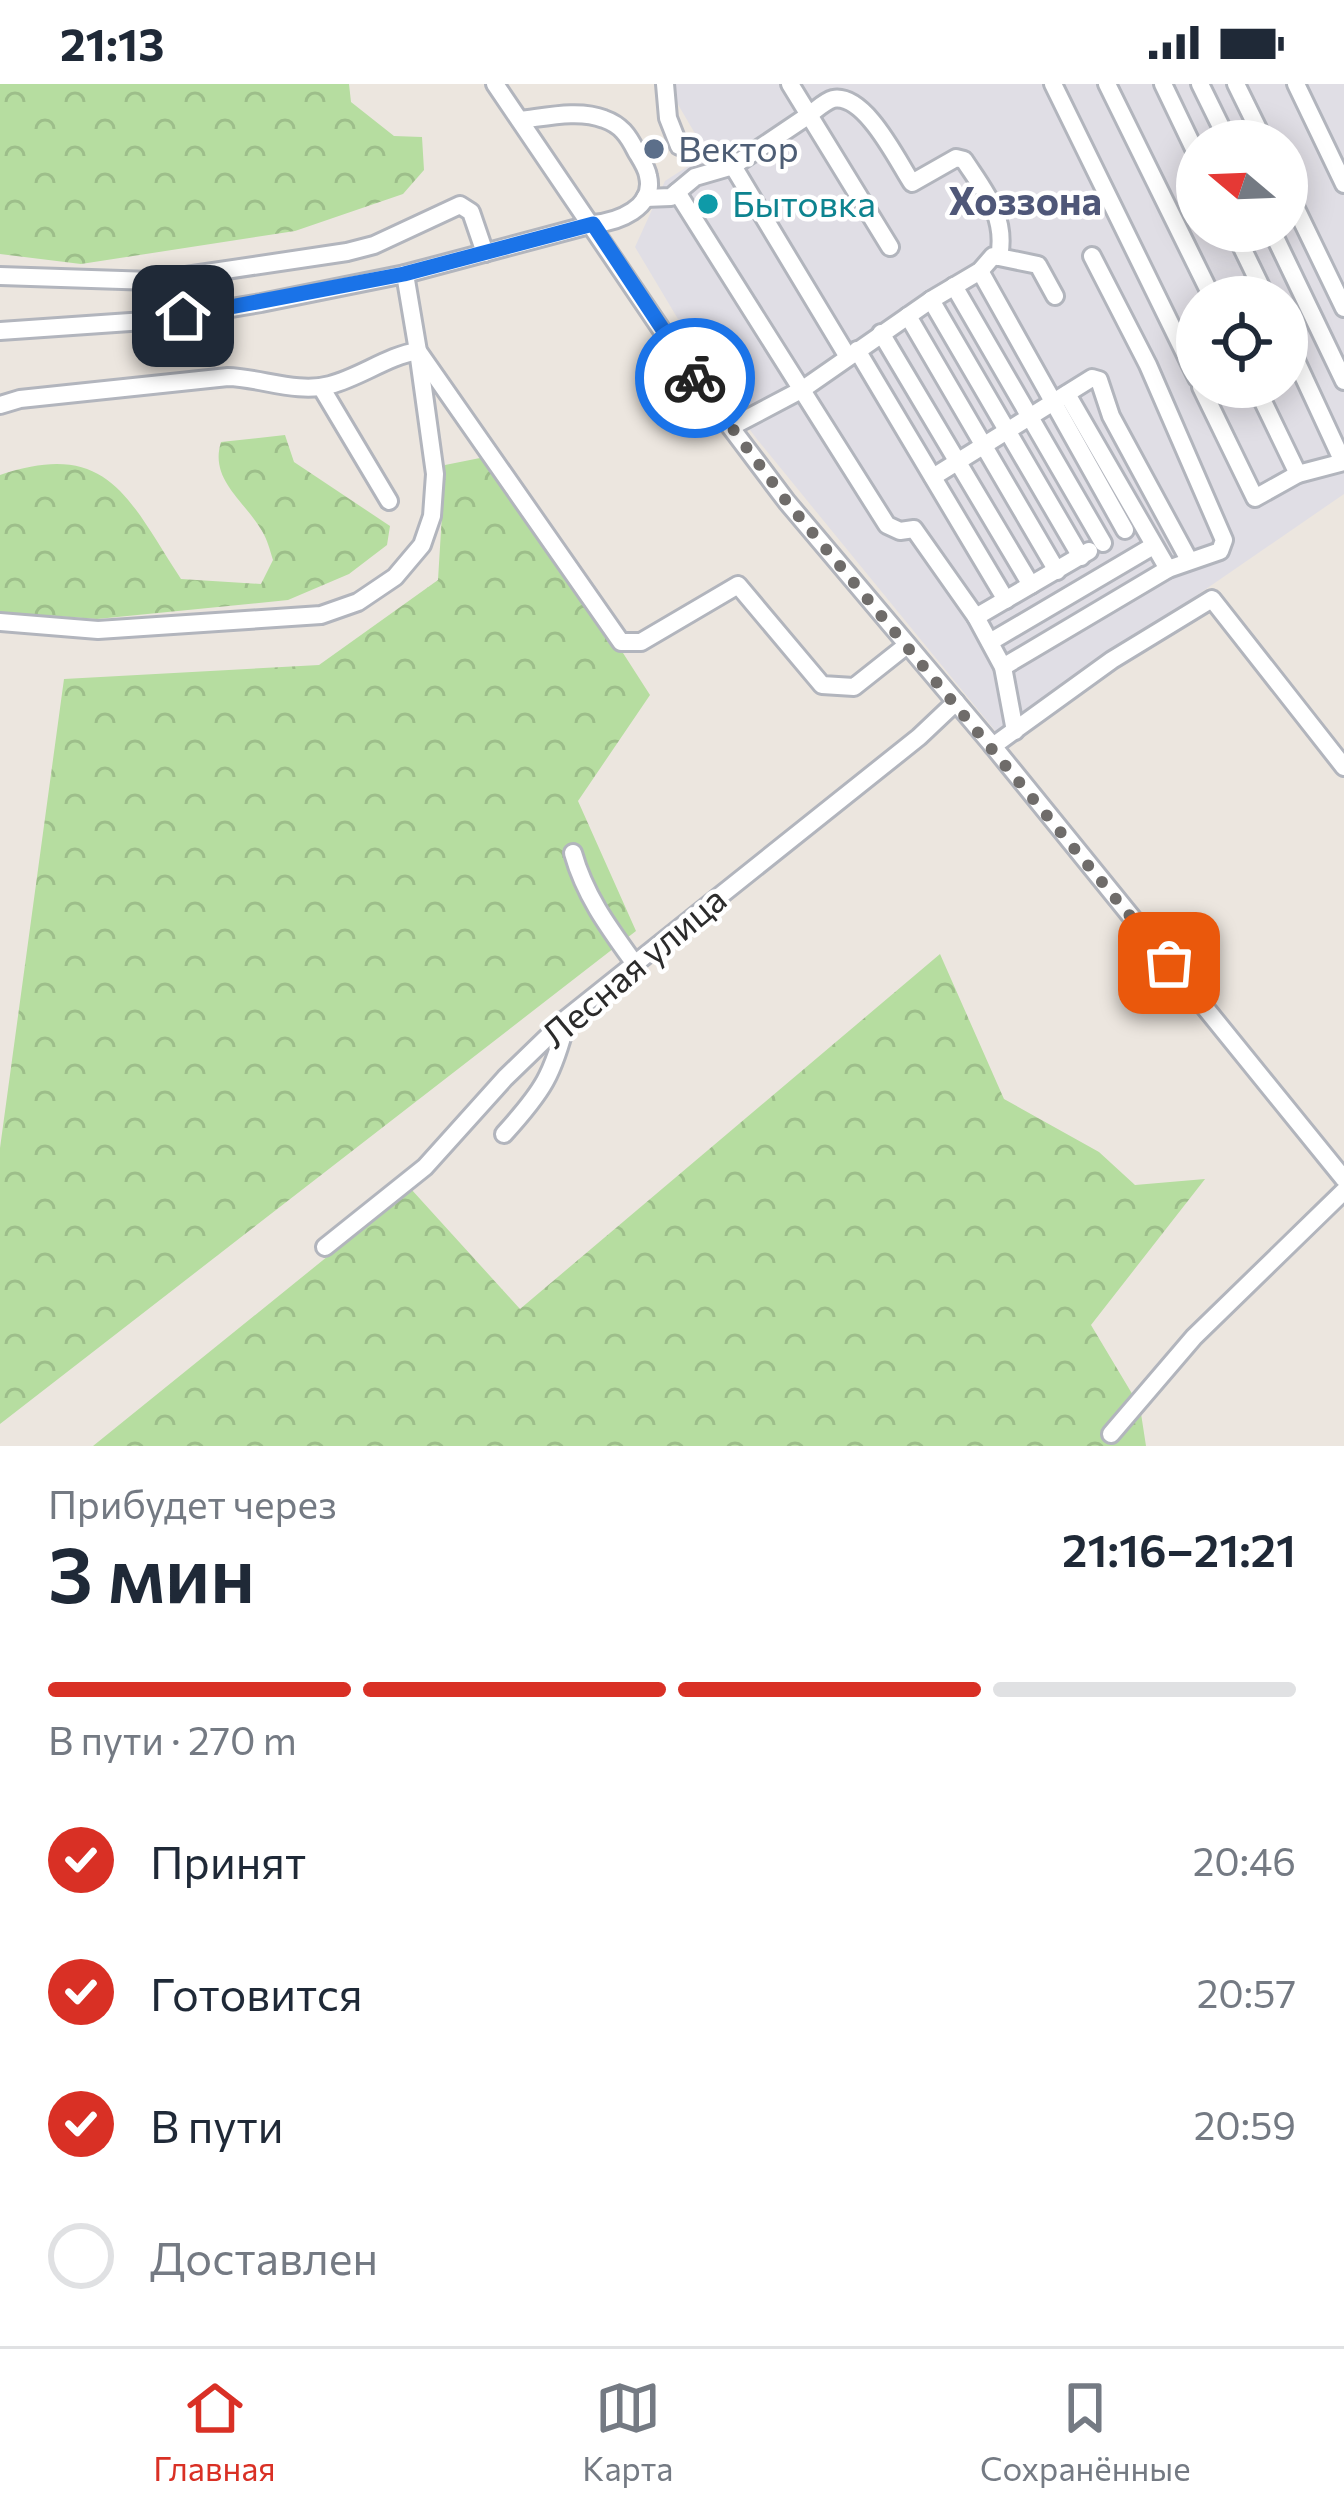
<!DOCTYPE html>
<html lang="ru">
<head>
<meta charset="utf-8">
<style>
	:root { --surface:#fff; --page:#f6f6f7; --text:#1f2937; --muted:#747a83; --line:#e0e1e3; --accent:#d93025 }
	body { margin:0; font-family:Commissioner,sans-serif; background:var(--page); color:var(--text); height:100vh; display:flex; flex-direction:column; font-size:45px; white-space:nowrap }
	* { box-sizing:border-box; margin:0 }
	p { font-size:39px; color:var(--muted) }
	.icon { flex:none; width:66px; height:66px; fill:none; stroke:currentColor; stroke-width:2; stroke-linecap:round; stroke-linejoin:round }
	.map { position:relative; height:1362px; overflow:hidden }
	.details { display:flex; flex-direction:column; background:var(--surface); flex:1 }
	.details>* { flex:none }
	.needle { width:78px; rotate:289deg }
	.tools { position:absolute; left:1176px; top:36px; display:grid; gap:24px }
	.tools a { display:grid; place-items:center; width:132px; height:132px; border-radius:50%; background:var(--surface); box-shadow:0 6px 30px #0003; font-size:60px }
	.pin { position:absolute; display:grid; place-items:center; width:102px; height:102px; color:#fff; margin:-51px; border-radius:24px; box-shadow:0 6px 18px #0006 }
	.courier { position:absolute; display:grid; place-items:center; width:120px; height:120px; margin:-60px; border:9px solid #1a73e8; border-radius:50%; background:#fff; color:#222; box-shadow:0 3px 15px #0007 }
	.overview em { font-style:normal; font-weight:600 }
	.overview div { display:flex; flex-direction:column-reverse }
	.overview { display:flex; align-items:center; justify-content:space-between; height:204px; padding:0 48px }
	h1 { font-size:78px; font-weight:600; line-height:90px }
	.bar { display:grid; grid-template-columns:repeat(4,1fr); gap:18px 12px; align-content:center; height:144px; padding:0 48px }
	.bar i { height:15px; border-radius:9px; background:var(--line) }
	.bar .current { background:var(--accent) }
	.bar p { grid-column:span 4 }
	ol { padding:0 48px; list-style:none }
	li { display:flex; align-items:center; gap:36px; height:132px }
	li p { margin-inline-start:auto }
	li .icon { padding:12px; border-radius:50%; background:var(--accent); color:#fff; stroke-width:4 }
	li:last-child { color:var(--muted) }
	li i { width:66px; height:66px; border:6px solid var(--line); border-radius:50% }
	.status { display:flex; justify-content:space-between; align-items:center; height:84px; padding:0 60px; background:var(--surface); direction:ltr }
	.status svg { height:33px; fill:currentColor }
	.dock { display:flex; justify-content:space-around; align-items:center; height:168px; border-top:3px solid var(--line); background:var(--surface); font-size:33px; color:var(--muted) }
	.dock a { display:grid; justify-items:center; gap:6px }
	.dock .current { color:var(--accent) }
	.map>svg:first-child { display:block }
	.industrial { fill:#e0dee5; fill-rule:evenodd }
	.forest { fill:url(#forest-crowns) }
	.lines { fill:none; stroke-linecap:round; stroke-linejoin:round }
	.minor-casing { stroke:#b2b5bd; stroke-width:22 }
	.minor { stroke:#fff; stroke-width:16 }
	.done { stroke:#6f6c6a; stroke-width:12; stroke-dasharray:0 21.6 }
	.route { stroke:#1a73e8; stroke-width:15 }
	.service-dot { fill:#5c6f8a; stroke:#fff; stroke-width:4.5 }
	.culture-dot { fill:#0f9aa8; stroke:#fff; stroke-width:4.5 }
	.labels { text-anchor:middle; stroke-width:9; stroke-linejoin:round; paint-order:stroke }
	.service-label { font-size:36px; fill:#4e5e75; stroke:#fff; text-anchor:start }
	.culture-label { font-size:36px; fill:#0d838f; stroke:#fff; text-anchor:start }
	.street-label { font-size:36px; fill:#2b2b2b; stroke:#fff }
	.neighbourhood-label { font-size:39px; font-weight:bold; fill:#4f5778; stroke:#fff }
</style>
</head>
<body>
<div class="status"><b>21:13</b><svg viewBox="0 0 49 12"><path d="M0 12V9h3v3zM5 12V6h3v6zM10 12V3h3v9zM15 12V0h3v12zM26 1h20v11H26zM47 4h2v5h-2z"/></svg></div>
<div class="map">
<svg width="1344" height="1362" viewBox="0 0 1344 1362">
	<defs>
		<pattern id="forest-crowns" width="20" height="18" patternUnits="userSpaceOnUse" patternTransform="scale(3)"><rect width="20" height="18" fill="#b6dda0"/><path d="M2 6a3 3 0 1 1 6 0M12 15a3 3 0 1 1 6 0" fill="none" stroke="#9dbe8a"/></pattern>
	</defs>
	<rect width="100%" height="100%" fill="#ece6df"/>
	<!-- industrial -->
	<path class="industrial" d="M 666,0 L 1344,0 L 1344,410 L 997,649 L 756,354 L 721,307 L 635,163 L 665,97 L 707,70 ZM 1197,57 L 1287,57 L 1287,147 L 1197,147 ZM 1197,213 L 1287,213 L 1287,303 L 1197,303 Z"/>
	<!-- forest -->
	<g class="forest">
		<polygon points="0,0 349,0 351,18 394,52 422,53 424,86 403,110 295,147 81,180 0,170"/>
		<path d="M 285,351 L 294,378 L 390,442 L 387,461 L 349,490 L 288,516 L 97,535 L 0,528 L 0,391 C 109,354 129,416 181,495 L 261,500 L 273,476 C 270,466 267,455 262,447 C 245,417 209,396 221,358 Z"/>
		<polygon points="480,374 553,460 650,611 578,717 636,847 0,1340 0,1064 64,595 319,581 438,496 445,381"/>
		<polygon points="940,870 1004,1015 1099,1068 1135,1101 1205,1095 1091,1241 1140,1323 1146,1362 93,1362 411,1105 520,1225"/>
	</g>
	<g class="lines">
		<defs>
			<g id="minor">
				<polyline points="495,0 701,304 787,418 993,662 1344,1095"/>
				<polyline points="665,0 668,34 679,62"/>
				<polyline points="1053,0 1197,294"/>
				<polyline points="1107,0 1212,213"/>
				<polyline points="1163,0 1197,71"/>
				<polyline points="1200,0 1228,57"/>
				<polyline points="1236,0 1264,57"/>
				<polyline points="1296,0 1344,100"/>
				<polyline points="733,82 848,273"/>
				<polyline points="1287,106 1344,224"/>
				<polyline points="677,108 887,441 900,447 914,445 976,533 1003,583 1015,647"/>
				<polyline points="645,114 671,113 695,93 733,82 809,31 890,163"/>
				<polyline points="1234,147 1266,213"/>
				<polyline points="1272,147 1344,297"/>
				<polyline points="999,173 1038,181 1055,212"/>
				<polyline points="980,187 1125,446"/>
				<polyline points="405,190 418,267 621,558 641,558 738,501 822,601 854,603 907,561"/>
				<polyline points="0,192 152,197 347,168 374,161 460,121 471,128 485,169"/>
				<polyline points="954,202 1103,459"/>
				<polyline points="931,216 1081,473"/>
				<polyline points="908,232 1057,487"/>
				<path d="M 0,247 L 159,236 L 261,219 L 405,190 L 593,140 C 617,138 656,124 648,92 C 647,84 640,74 636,67 C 628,51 621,41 604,35 C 579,25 546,33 520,36"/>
				<polyline points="881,249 1031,501"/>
				<polyline points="1287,257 1343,378"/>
				<polyline points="857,266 1006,516"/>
				<polyline points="321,303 389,417"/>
				<polyline points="1201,303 1255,414 1298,390 1344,378"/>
				<polyline points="1256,303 1298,390"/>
				<polyline points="1067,310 1168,485"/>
				<path d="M 0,321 L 20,315 L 228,293 C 261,294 298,310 330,301 C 361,293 387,272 418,267 L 435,390 L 432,432 L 422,461 L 395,493 L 358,518 L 321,531 L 98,546 L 0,538"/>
				<path d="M 731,343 L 803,305 L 931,216 L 980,187 L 993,172 L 999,173 C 1007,133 985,108 964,76 L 956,74 L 912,99 C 897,76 865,9 833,15 C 825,17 816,26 809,31 L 790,0"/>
				<polyline points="933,393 1092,294 1099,296 1111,332 1189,476"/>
				<polyline points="976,533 1089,467"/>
				<polyline points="990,558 1153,462"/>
				<polyline points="1003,583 1168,485 1220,467 1224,456 1148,281 1092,172"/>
				<polyline points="993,662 1112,576 1212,515 1344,683"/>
				<path d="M 573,769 C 585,812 609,844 635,880"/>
				<path d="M 504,1050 C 543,1007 553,991 567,935"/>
				<polyline points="325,1163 425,1083 505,994 567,934 919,653 956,618"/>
				<polyline points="1111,1350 1194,1253 1344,1107"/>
			</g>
		</defs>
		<!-- minor casing -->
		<use href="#minor" class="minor-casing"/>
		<!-- minor -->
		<use href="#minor" class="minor"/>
	</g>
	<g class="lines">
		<!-- done -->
		<polyline class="done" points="695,294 787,418 1169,879"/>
		<!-- route -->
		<polyline class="route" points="183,232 404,190 593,140 695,294"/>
	</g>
	<!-- markers -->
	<circle class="service-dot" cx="654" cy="65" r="12"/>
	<circle class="culture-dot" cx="708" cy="120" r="12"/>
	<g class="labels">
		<!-- service labels -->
		<g class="service-label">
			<text x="678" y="78">Вектор</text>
		</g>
		<!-- culture labels -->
		<g class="culture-label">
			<text x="732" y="133">Бытовка</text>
		</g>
		<!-- street labels -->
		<g class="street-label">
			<text transform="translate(634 883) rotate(-40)" y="13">Лесная улица</text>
		</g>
		<!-- neighbourhood labels -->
		<g class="neighbourhood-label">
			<text x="1025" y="131">Хоззона</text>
		</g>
	</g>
</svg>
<div class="tools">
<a><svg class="needle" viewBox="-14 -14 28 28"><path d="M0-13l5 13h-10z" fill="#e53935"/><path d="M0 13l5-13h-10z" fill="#747a83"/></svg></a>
<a><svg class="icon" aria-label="locate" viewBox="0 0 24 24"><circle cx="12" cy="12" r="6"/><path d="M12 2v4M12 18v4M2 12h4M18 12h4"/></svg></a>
</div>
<div class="pin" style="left:1169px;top:879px;background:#ea580c"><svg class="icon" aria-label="bag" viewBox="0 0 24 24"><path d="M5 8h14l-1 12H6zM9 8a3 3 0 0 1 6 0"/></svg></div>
<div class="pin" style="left:183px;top:232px;background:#1f2937"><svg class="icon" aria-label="home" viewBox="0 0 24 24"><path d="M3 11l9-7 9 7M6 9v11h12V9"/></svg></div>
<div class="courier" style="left:695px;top:294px"><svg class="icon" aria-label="bike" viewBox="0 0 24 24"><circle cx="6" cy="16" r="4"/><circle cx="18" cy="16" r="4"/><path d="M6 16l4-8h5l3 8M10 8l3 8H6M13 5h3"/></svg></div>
</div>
<section class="details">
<div class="overview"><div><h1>3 мин</h1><p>Прибудет через</p></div><em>21:16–21:21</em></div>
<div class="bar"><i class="current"></i><i class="current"></i><i class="current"></i><i></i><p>В пути · 270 m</p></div>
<ol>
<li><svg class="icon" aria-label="check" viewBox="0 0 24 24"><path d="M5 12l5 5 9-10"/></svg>Принят<p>20:46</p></li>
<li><svg class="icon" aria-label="check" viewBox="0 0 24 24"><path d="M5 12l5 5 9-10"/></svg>Готовится<p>20:57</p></li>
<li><svg class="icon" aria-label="check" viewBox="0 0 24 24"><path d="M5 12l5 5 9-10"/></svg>В пути<p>20:59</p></li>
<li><i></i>Доставлен</li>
</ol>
</section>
<nav class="dock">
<a class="current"><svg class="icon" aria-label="home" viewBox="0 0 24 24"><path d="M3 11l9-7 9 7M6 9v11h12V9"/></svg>Главная</a>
<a><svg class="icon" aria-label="map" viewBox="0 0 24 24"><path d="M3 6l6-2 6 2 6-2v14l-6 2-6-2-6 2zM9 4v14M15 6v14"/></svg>Карта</a>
<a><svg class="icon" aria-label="saved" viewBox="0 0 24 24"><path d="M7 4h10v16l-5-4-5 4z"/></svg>Сохранённые</a>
</nav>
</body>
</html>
